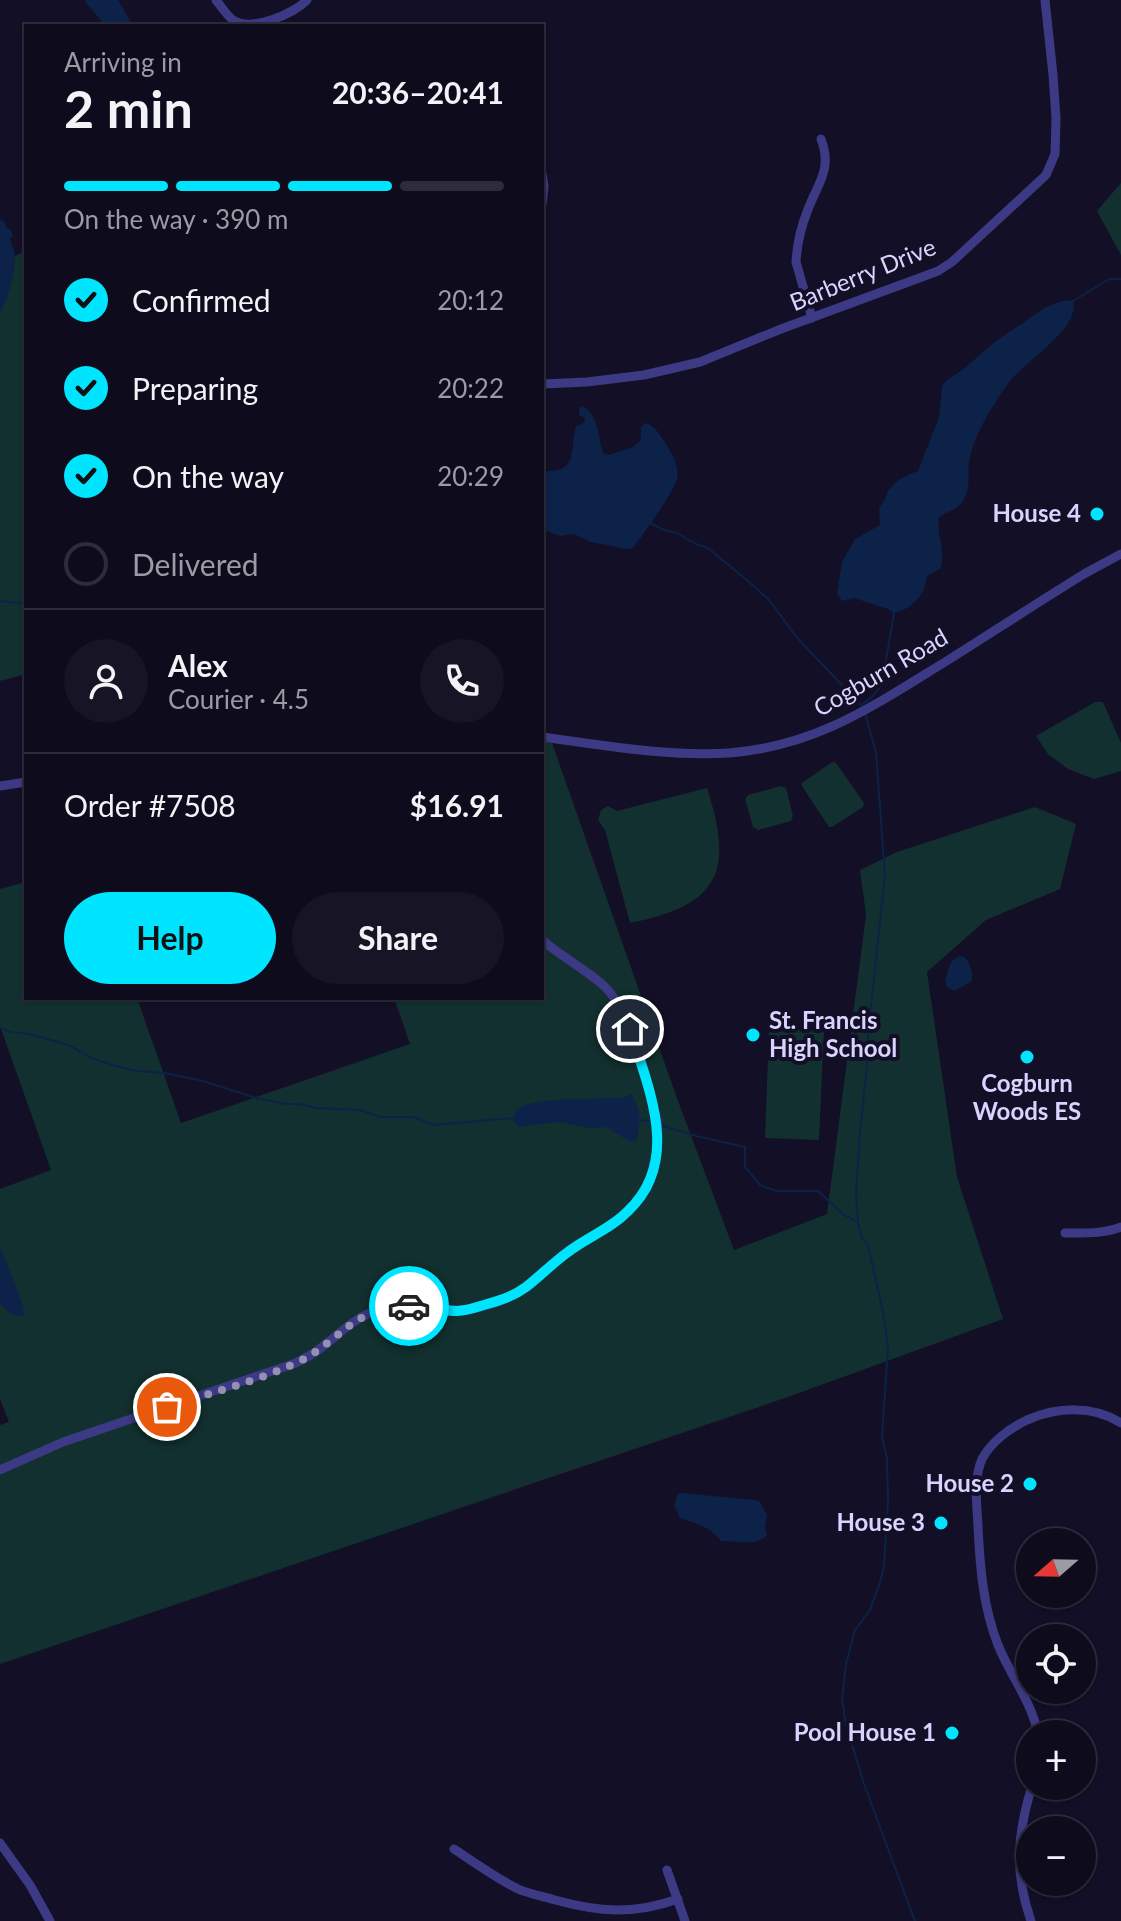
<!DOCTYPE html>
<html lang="en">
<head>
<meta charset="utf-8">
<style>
	:root { --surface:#0e0b1c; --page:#171425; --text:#f1f3f6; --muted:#9b9ba3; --line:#2e2b3b; --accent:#00e5ff }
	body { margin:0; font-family:Lato,sans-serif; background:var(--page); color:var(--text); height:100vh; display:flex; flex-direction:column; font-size:30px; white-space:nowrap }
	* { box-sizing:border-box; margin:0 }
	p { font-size:26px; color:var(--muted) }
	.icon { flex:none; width:44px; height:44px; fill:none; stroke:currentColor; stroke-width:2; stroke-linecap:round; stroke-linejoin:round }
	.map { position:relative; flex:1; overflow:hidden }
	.details { position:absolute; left:24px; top:24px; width:520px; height:976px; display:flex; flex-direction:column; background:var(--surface); border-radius:0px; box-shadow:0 2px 6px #0004,0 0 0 2px var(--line) }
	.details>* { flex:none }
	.needle { width:52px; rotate:250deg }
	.buttons { position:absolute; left:1016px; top:1528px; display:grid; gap:16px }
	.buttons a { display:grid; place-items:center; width:80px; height:80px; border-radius:50%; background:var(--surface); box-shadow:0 2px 6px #0004,0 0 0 2px var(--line); font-size:40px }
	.pin { position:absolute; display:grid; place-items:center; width:68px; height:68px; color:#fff; margin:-34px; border:4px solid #fff; border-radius:50%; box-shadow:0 2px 8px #0007 }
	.courier { position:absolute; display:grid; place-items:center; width:80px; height:80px; margin:-40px; border:6px solid #00e5ff; border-radius:50%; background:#fff; color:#222; box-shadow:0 2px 10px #0007 }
	.headline em { font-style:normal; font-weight:700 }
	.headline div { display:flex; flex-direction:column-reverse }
	.headline { display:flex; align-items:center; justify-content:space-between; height:136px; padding:0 40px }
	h1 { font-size:52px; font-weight:700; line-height:60px }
	.bar { display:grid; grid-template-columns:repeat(4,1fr); gap:12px 8px; align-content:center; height:96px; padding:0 40px }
	.bar i { height:10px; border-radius:6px; background:var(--line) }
	.bar .on { background:var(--accent) }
	.bar p { grid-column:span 4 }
	.line { display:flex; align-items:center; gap:20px; padding:0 40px; border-top:2px solid var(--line) }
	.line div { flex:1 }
	.round { display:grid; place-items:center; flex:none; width:84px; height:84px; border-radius:42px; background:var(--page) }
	ol { padding:0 40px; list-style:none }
	li { display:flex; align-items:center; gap:24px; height:88px }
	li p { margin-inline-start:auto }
	li .icon { padding:8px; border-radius:50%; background:var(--accent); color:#111; stroke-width:4 }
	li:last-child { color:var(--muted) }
	li i { width:44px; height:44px; border:4px solid var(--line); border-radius:50% }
	.action { display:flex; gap:16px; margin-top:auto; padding:16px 40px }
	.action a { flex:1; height:92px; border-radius:48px; background:var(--accent); color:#111; font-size:32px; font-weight:700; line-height:92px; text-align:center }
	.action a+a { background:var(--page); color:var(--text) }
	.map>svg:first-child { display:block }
	.green { fill:#12302f }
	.water { fill:#0c2248 }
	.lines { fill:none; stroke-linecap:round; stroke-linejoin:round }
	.stream { stroke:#0c2248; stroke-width:2 }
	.minor { stroke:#3d3a85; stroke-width:9 }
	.done { stroke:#948fb3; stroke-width:8; stroke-dasharray:0 14.4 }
	.route { stroke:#00e5ff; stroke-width:10 }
	.poi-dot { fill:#00e5ff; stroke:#130f26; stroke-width:3 }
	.labels { text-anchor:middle; stroke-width:8; stroke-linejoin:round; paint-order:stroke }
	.street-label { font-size:24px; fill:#d9d4ff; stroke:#130f26 }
	.poi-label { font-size:24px; font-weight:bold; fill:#d9d4ff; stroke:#130f26; text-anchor:end }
</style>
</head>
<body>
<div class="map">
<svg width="1121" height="1921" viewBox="0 0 1121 1921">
	<rect width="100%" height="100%" fill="#130f26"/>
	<!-- green -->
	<g class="green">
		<polygon points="1121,183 1121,255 1097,211"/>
		<polygon points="26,242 26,674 0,681 0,265 24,251"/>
		<polygon points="1095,702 1103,702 1121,743 1121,771 1094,779 1068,769 1048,754 1036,736"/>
		<polygon points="542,741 552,743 678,1101 734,1250 827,1214 866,915 860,870 897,852 1035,807 1076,824 1060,889 986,920 927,972 957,1177 1003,1319 788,1397 0,1664 0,1425 9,1422 0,1399 0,1189 51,1170 0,1026 0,889 26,882 26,998 137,998 181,1123 410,1044 394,998 542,998"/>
		<polygon points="832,762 836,763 864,803 863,807 832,827 829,827 802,786 802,783"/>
		<polygon points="781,786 786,788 793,816 791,821 758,830 753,827 745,799 748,795"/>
		<path d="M 707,788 C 734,872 720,905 630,923 L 605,830 L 598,820 L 601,810 L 608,806 L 617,811 Z"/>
		<polygon points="769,1029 824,1031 819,1140 765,1138"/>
	</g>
	<!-- water -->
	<g class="water">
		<polygon points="85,0 118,0 133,26 103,26 100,19 86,3"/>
		<path d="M 0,220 L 4,221 L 7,228 L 11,230 L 13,236 L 10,238 C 11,243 13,247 14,251 C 17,270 8,298 0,314 Z"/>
		<path d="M 1073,300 C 1082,329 1021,363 1007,385 C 992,407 976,431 970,457 C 966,471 972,486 964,499 C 960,508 947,512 939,517 C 936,535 946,548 941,568 L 927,576 C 925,596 913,608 894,613 L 888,609 L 854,598 L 842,601 L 837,594 L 842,562 L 855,539 L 880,525 L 879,507 C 886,501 884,497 889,490 C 895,480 908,475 918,471 L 939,417 L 942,386 L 948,379 L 961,371 L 996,341 L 1046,307 L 1063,301 Z"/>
		<path d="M 582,406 C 598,412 598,437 603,453 L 609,455 L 633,447 L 641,440 L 641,427 L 645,423 C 655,425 660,435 666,444 C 672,454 680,467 677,479 C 673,493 643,535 633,548 L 626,549 L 591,542 L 574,534 L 560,536 L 542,529 L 542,471 C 579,473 569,453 576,426 L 584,423 L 585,418 L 579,415 L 579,409 Z"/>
		<path d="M 959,956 L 966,958 C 970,966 974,973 971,982 L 954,991 L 947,987 L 945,980 L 951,962 Z"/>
		<path d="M 631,1094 C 642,1109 641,1124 636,1141 L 629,1141 L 606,1127 L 591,1128 L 558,1122 L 520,1127 L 514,1123 C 514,1119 513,1114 516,1111 C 527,1096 603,1099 623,1098 Z"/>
		<path d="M 0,1250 L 2,1251 L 23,1306 L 24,1315 C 13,1318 7,1310 0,1304 Z"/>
		<path d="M 681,1493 L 756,1500 L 760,1502 L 767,1515 L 765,1528 L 767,1535 C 756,1547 736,1541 721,1541 C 710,1526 696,1524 680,1518 L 674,1505 L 678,1494 Z"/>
	</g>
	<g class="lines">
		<!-- stream -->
		<g class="stream">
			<polyline points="1073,301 1109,279 1121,279"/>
			<polyline points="648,522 664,530 677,533 696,544 708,548 748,581 769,600 798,639 863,707"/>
			<polyline points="0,601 26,604"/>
			<polyline points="863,704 874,695 880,687 881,669 886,660 894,613"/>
			<polyline points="865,713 876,752 885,876 868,1034 867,1064 860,1132 856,1193 858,1223 862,1238 868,1246 883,1312 888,1347 882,1437 887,1458 888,1501 884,1566 880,1582 870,1610 855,1630 846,1664 842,1699 846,1725 864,1784 915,1921"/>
			<polyline points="0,1028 11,1032 30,1034 69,1045 91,1058 116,1066 137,1071 164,1073 203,1081 256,1098 286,1104 300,1104 316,1108 360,1110 380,1117 413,1117 433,1125 514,1118"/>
			<polyline points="640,1120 653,1122"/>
			<polyline points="663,1126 696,1136 745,1147 745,1167 760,1185 777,1191 818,1191 843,1214 857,1222"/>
		</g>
		<!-- minor -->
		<g class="minor">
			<path d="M 216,0 C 221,6 227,16 233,20 C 251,32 294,14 307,0"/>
			<polyline points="542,174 544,186 542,205"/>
			<path d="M 812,318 L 796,262 C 797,245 801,227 807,212 C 817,184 833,170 821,139"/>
			<polyline points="542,384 587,382 644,375 700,362 781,329 922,277 938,271 952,262 1046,175 1055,154 1056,118 1053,75 1045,0"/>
			<path d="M 542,737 C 603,745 667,757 729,753 C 817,746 873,706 945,662 C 991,633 1037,603 1084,574 L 1121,554"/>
			<polyline points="0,786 26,782"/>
			<path d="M 1065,1233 C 1084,1233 1104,1234 1121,1227"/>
			<path d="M 0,1470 L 63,1442 L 296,1363 C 305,1358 314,1354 322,1347 C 338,1335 352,1320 372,1312 C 389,1306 409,1305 426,1307 C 441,1308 454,1312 469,1309 C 488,1306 510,1299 526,1287 C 539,1277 550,1265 563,1255 C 578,1244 595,1236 610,1226 C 646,1202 662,1163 657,1120 C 646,1080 633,1012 602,984 C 583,968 561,956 542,940"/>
			<path d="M 1038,1734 C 1032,1702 1010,1675 998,1645 C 983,1607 980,1567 978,1526 C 977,1504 973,1480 982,1459 C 991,1442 1010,1428 1027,1420 C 1057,1407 1093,1405 1121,1423"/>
			<polyline points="0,1843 30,1885 50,1921"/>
			<path d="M 454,1849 C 475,1863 496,1878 518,1889 C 529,1894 543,1896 555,1900 C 599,1912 633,1915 678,1899"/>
			<polyline points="667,1870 685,1921"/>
			<path d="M 1031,1921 C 1014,1872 1017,1835 1032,1786"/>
		</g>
	</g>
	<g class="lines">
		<!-- done -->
		<path class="done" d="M 167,1407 C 209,1393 255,1382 296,1363 C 341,1342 351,1307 409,1306"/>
		<!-- route -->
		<path class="route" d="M 409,1306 C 425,1306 441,1311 457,1311 C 468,1311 477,1307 487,1304 C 501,1300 514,1296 526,1287 C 540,1276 553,1263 568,1252 C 587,1237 611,1229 628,1211 C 682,1160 648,1088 630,1029"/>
	</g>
	<!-- markers -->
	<g class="poi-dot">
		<circle cx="1097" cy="514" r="8"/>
		<circle cx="753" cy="1035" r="8"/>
		<circle cx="1027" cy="1057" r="8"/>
		<circle cx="1030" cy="1484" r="8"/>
		<circle cx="941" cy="1523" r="8"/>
		<circle cx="952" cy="1733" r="8"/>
	</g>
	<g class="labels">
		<!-- street labels -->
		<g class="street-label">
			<text transform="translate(863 275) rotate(-22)" y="8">Barberry Drive</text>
			<text transform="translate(881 673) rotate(-30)" y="8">Cogburn Road</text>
		</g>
		<!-- poi labels -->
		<g class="poi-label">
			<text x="1081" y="522">House 4</text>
			<text x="769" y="1029" text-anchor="start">St. Francis<tspan x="769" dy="28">High School</tspan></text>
			<text x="1027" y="1092" text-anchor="middle">Cogburn<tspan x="1027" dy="28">Woods ES</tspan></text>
			<text x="1014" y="1492">House 2</text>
			<text x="925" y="1531">House 3</text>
			<text x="936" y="1741">Pool House 1</text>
		</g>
	</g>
</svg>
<div class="buttons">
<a><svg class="needle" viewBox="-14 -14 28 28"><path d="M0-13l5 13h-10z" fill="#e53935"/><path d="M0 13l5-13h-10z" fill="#9b9ba3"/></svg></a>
<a><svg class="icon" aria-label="locate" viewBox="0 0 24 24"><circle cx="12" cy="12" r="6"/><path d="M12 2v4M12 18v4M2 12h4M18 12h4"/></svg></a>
<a>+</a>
<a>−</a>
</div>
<div class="pin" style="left:167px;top:1407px;background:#ea580c"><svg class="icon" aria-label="bag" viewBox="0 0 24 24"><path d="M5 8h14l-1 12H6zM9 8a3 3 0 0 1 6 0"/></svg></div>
<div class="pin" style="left:630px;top:1029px;background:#1f2937"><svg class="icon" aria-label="home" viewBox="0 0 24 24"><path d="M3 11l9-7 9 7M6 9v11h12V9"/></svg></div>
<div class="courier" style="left:409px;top:1306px"><svg class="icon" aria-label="car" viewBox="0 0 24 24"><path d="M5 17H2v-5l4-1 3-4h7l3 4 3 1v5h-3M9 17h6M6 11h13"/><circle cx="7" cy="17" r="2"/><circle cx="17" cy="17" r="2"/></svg></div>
<section class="details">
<div class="headline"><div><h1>2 min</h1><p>Arriving in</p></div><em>20:36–20:41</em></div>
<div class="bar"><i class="on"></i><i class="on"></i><i class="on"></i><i></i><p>On the way · 390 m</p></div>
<ol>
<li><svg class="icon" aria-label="check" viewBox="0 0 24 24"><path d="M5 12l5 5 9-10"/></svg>Confirmed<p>20:12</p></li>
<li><svg class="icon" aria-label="check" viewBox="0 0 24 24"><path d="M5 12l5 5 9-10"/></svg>Preparing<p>20:22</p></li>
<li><svg class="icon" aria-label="check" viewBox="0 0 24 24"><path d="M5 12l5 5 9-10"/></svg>On the way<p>20:29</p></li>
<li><i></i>Delivered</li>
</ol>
<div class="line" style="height:144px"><a class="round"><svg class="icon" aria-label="person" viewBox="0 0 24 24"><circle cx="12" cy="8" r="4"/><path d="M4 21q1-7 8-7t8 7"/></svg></a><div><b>Alex</b><p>Courier · 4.5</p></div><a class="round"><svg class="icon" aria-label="phone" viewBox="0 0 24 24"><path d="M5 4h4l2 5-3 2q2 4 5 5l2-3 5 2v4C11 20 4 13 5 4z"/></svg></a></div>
<div class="line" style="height:104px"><div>Order #7508</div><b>$16.91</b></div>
<div class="action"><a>Help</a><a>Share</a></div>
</section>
</div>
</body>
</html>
